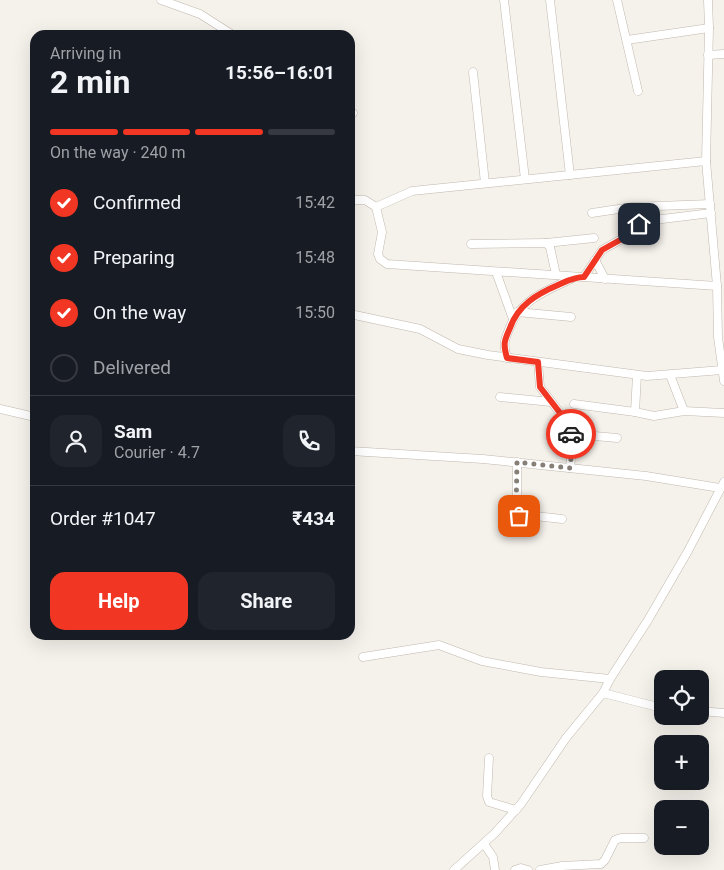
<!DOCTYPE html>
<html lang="en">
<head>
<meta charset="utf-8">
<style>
	:root { --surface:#171b24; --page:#20242c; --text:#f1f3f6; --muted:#9ea1a6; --line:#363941; --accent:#f23624 }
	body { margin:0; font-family:Roboto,sans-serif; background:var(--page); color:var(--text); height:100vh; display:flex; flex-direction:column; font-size:19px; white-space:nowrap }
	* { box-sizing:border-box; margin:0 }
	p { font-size:16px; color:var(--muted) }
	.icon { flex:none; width:28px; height:28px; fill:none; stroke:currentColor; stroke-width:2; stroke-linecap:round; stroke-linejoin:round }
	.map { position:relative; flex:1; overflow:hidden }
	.details { position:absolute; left:30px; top:30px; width:325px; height:610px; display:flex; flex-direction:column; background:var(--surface); border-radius:15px; box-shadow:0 5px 20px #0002 }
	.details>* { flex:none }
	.controls { position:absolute; left:654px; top:670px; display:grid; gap:10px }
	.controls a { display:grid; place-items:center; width:55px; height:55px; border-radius:10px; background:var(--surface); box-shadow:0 5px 20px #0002; font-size:25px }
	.pin { position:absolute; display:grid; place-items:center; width:42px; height:42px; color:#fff; margin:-21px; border-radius:10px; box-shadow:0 2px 8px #0006 }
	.courier { position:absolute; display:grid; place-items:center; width:50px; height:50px; margin:-25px; border:4px solid #f23624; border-radius:50%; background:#fff; color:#222; box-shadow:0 1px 6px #0007 }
	.summary em { font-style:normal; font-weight:700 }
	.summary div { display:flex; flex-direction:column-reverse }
	.summary { display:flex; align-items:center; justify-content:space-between; height:85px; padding:0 20px }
	h1 { font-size:32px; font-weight:700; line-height:38px }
	.bar { display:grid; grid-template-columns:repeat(4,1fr); gap:8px 5px; align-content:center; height:60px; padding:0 20px }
	.bar i { height:6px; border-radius:4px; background:var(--line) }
	.bar .on { background:var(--accent) }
	.bar p { grid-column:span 4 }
	.line { display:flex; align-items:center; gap:12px; padding:0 20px; border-top:1px solid var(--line) }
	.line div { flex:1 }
	.round { display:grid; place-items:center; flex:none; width:52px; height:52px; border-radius:15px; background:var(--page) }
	ol { padding:0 20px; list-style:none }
	li { display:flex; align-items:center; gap:15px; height:55px }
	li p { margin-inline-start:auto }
	li .icon { padding:5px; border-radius:50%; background:var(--accent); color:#fff; stroke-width:4 }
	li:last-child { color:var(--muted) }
	li i { width:28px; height:28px; border:2px solid var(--line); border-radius:50% }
	.cta { display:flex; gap:10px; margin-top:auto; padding:10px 20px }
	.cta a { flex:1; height:58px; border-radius:15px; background:var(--accent); color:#fff; font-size:20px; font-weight:700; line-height:58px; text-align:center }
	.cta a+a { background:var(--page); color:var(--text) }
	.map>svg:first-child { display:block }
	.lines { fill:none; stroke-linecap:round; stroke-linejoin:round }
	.street-casing { stroke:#c0b8ad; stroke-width:9 }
	.street { stroke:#fff; stroke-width:8 }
	.done { stroke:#857f77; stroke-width:5; stroke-dasharray:0 9 }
	.route { stroke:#f23624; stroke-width:6 }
</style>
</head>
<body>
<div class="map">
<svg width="724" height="870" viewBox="0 0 724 870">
	<rect width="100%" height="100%" fill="#f5f1eb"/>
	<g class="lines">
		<defs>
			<g id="street">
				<polyline points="161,0 200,14 233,35"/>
				<polyline points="504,0 525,179"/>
				<polyline points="550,0 570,175"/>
				<polyline points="617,0 638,91"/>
				<polyline points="708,0 709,28 706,161 717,286 718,337 724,381"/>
				<polyline points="627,40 709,28"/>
				<polyline points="708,55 724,54"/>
				<polyline points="473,72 485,183"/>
				<polyline points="350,111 353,113"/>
				<polyline points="350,200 365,200 376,207 382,232 378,254 380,259 387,264 717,286"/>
				<polyline points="376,207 412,191 706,161"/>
				<polyline points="592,213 632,207 710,204"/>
				<polyline points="546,243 594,238"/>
				<polyline points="471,244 546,243 550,247 556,275"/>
				<polyline points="595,260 605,279"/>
				<polyline points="496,272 513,319"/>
				<polyline points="584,277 602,250 620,240 639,224 646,221 711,213"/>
				<polyline points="517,312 571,317"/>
				<polyline points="350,314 420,329 458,349 488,355 647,376 722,370"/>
				<path d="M 507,358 C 503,344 504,341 510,327 C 521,299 548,290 573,278"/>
				<polyline points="538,362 540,387 564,418 571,429 573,440 570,468"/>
				<polyline points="670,375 684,411"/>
				<polyline points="500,397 551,402"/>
				<polyline points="574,404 635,412 654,416 684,411 724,413"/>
				<polyline points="0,409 35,417"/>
				<polyline points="635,412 637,375"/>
				<polyline points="572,434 617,438"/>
				<polyline points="350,451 483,459 646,476 720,488"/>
				<polyline points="517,462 517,514 562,519"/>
				<polyline points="363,657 439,645 482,661 541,672 610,679"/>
				<polyline points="603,693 662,708"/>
				<polyline points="700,711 724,713"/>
				<polyline points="489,758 487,796 489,802 516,810"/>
				<polyline points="484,844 493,857 495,870"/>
				<polyline points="454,870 495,833 521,804 566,738 603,693 610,679 648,620 688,551 724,482"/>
				<polyline points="515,870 521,868 528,870"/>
				<polyline points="540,870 562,866 601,864 605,860 615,840 621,838 644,838"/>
			</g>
		</defs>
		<!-- street casing -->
		<use href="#street" class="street-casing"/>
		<!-- street -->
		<use href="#street" class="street"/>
	</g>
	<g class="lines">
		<!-- done -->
		<polyline class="done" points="519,516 516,512 517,462 570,468 573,440 571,434"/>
		<!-- route -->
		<path class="route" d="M 571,434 L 564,418 L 540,387 L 538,362 L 507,358 C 503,344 504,341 510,328 C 518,305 537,294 558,285 C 567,281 574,277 584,277 L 602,250 L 620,240 L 639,224"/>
	</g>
</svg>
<div class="controls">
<a><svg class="icon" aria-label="locate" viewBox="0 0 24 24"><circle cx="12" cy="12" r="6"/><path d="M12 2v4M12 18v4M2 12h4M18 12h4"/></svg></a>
<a>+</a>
<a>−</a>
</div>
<div class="pin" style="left:519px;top:516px;background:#ea580c"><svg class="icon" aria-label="bag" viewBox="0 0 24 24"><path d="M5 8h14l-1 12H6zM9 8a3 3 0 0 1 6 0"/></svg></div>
<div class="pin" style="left:639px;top:224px;background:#1f2937"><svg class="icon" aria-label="home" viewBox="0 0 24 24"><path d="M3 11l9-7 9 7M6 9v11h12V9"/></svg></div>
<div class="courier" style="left:571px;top:434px"><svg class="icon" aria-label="car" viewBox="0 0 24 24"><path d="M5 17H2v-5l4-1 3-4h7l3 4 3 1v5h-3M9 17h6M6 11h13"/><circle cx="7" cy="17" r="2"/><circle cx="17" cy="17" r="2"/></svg></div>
<section class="details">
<div class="summary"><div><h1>2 min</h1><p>Arriving in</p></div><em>15:56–16:01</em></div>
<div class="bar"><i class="on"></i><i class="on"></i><i class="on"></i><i></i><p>On the way · 240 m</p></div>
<ol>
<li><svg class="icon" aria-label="check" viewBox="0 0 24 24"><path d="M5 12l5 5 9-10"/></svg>Confirmed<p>15:42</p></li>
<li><svg class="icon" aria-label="check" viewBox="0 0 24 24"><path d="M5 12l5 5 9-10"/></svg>Preparing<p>15:48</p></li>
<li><svg class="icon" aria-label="check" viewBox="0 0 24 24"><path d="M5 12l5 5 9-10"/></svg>On the way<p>15:50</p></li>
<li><i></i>Delivered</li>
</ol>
<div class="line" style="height:90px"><a class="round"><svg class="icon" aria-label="person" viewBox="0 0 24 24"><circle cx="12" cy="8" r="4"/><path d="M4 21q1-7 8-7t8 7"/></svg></a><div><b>Sam</b><p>Courier · 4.7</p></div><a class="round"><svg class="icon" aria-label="phone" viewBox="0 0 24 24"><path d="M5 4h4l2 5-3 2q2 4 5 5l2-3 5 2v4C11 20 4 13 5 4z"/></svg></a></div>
<div class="line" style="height:65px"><div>Order #1047</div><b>₹434</b></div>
<div class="cta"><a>Help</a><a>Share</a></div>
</section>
</div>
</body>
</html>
